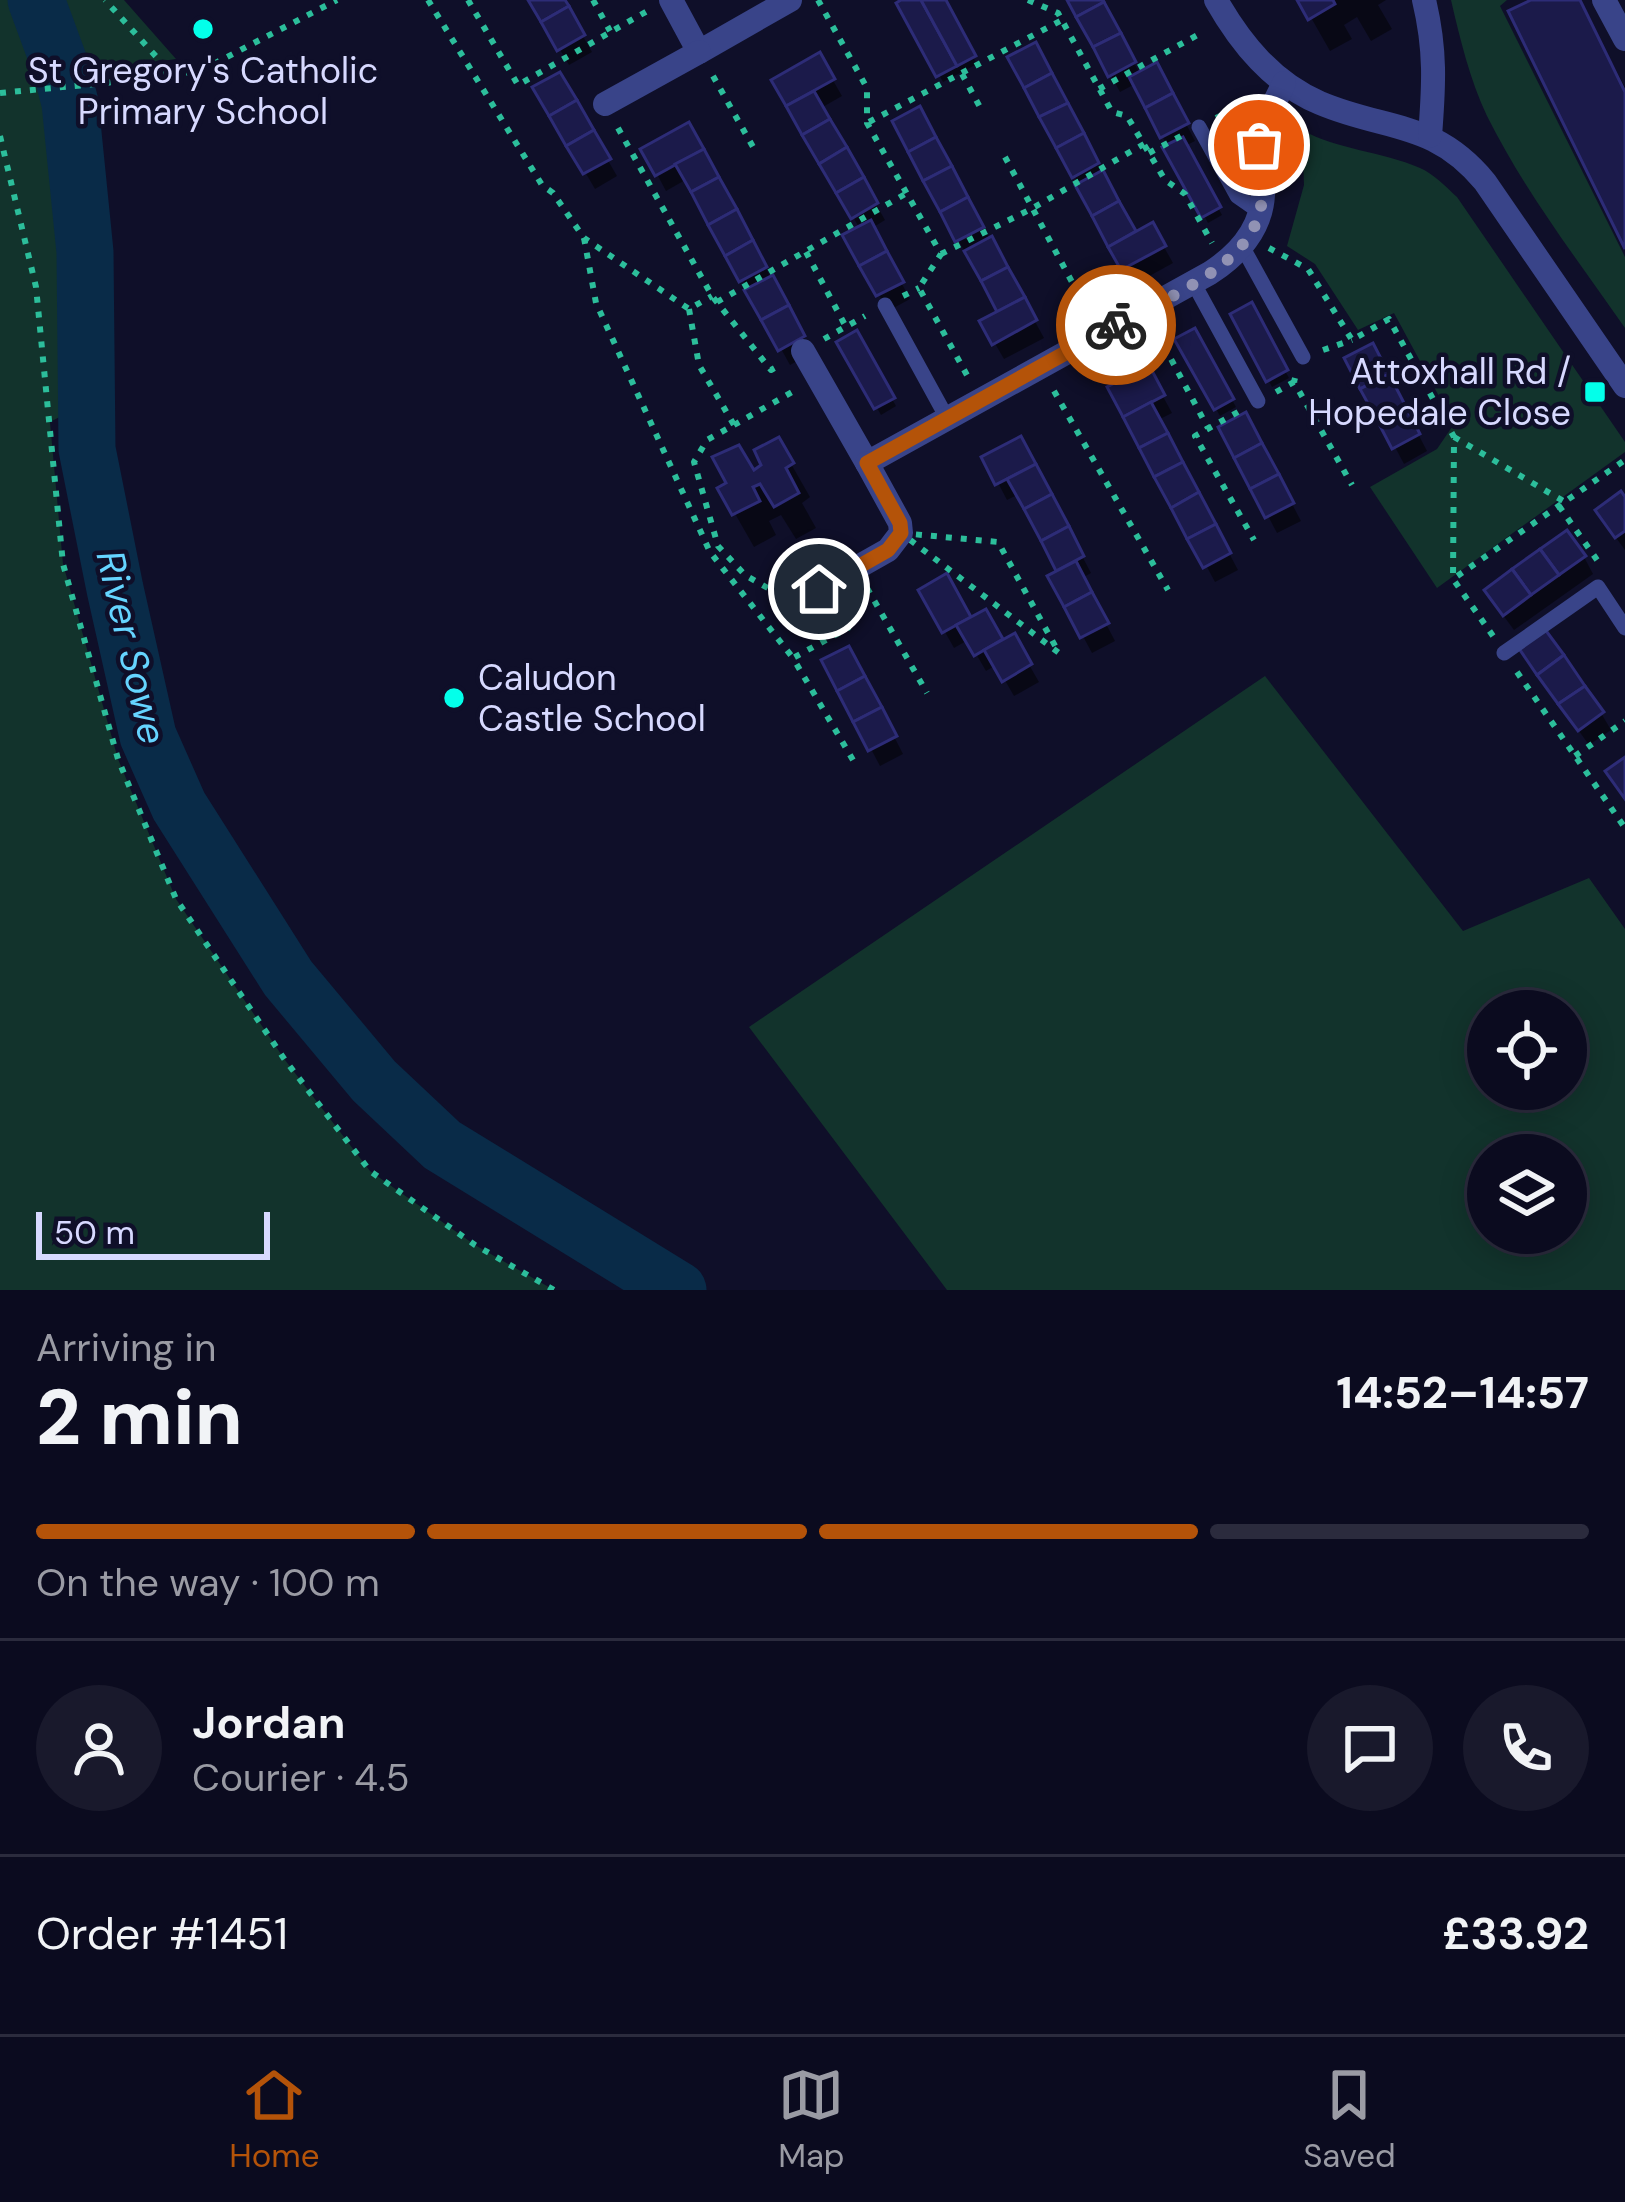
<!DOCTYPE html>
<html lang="en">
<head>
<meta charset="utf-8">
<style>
	:root { --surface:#0b0b1f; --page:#19192c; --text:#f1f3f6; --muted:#9a9ba4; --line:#2b2b3d; --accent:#b45309 }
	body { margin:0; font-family:"DM Sans",sans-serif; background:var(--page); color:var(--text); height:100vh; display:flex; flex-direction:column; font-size:45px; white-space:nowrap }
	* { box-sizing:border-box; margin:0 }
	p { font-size:39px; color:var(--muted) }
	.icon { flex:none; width:66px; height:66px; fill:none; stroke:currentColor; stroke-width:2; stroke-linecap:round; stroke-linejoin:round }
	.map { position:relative; height:1290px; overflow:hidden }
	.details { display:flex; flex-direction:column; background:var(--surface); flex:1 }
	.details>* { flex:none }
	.buttons { position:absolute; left:1467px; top:990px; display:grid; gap:24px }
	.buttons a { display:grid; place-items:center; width:120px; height:120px; border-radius:50%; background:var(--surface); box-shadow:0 6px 30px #0003,0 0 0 3px var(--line); font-size:60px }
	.scale { position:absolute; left:36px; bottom:30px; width:234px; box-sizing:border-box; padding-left:12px; border:6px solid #d7d9ff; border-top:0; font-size:33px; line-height:42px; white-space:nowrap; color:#d7d9ff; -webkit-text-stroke:9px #0f0f29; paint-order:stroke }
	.pin { position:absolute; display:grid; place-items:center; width:102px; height:102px; color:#fff; margin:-51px; border:6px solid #fff; border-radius:50%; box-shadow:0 3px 12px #0007 }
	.courier { position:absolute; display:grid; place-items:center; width:120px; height:120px; margin:-60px; border:9px solid #b45309; border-radius:50%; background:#fff; color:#222; box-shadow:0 3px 15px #0007 }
	.headline em { font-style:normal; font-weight:800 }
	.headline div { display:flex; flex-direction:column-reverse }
	.headline { display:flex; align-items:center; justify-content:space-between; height:204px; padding:0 36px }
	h1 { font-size:78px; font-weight:800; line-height:90px }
	.bar { display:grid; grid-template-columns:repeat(4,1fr); gap:18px 12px; align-content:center; height:144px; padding:0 36px }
	.bar i { height:15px; border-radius:9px; background:var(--line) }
	.bar .on { background:var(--accent) }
	.bar p { grid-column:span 4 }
	.line { display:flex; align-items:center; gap:30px; padding:0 36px; border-top:3px solid var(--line) }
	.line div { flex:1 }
	.round { display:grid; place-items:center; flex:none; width:126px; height:126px; border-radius:63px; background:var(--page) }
	.dock { display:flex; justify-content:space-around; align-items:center; height:168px; border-top:3px solid var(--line); background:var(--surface); font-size:33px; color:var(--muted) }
	.dock a { display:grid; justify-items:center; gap:6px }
	.dock .on { color:var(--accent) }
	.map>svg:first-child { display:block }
	.green { fill:#12332c; fill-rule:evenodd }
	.shadow { fill:#0007 }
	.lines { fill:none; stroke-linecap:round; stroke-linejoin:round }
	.river { stroke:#092b48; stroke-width:57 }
	.building { fill:#1b1a4a; stroke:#2d2c77; stroke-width:3 }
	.path { stroke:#2cbe9b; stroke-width:6; stroke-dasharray:6 9; stroke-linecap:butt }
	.service { stroke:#394489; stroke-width:15 }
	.minor { stroke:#394489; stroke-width:24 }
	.done { stroke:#9192b4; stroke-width:12; stroke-dasharray:0 21.6 }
	.route { stroke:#b45309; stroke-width:15 }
	.poi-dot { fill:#03ffea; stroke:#0f0f29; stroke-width:4.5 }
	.labels { text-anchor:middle; stroke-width:9; stroke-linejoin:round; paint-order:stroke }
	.poi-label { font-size:36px; fill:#d7d9ff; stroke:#0f0f29 }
	.water-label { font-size:39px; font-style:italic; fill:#65d4ff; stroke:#0f0f29 }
</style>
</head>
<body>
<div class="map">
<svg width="1625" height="1290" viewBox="0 0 1625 1290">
	<rect width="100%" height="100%" fill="#0f0f29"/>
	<!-- green -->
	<g class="green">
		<polygon points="0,0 124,0 176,59 84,72 39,74 52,109 70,205 73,410 50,422 63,564 118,759 176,899 285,1060 370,1171 475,1245 554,1290 0,1290"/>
		<path d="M 1451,0 L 1507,0 L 1500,6 L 1625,257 L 1625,328 C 1577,259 1525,192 1487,116 C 1470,80 1460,39 1451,0 Z"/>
		<path d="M 1302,130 C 1338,150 1381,151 1420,168 C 1434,174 1446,187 1457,197 L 1625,442 L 1625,452 L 1437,588 L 1370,487 L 1437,449 L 1454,424 L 1394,313 L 1358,330 L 1315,264 L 1287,246 L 1304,185 Z"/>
		<path d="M 1265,676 L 1463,931 L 1589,878 L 1625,929 L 1625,1290 L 947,1290 L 749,1027 ZM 1488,1011 L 1566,1011 L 1566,1089 L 1488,1089 ZM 1488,1155 L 1566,1155 L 1566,1233 L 1488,1233 Z"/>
	</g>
	<!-- shadow -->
	<g class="shadow">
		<polygon points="531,0 562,0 592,52 569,65"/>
		<polygon points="908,0 942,0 977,64 943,82 900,4"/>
		<polygon points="1070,0 1100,0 1140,74 1156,66 1195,141 1185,146 1222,215 1208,223 1135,84 1120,92"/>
		<polygon points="1301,0 1386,0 1378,5 1392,29 1371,41 1357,17 1344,25 1352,39 1330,51"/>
		<polygon points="1538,0 1578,0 1625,87 1625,242"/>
		<polygon points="819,56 842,96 821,108 885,220 872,228 910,299 888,311 847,237 860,229 775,81"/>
		<polygon points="1011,58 1044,62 1135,235 1152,226 1173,263 1133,285"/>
		<polygon points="559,76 617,176 595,189 536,88"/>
		<polygon points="688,126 812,353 790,365 687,179 666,191 644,150"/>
		<polygon points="928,126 1044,338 1004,359 983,323 1001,313 958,240"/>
		<polygon points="1250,306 1289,378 1272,387 1234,315"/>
		<polygon points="1194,332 1236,407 1220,416 1178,340"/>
		<polygon points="856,334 896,406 881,415 840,343"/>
		<polygon points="1381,363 1427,451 1404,464 1395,447"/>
		<polygon points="1148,369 1172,413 1158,420 1238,570 1215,582 1111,388"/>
		<polygon points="1222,429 1254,432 1301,521 1277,533"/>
		<polygon points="778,441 810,497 802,503 816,528 796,539 781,515 769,521 776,535 754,547 721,489 765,466"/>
		<polygon points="1029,456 1091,573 1082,578 1115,641 1092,653 1051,577 1060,572 1019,494 1007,500 985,458"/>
		<polygon points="1625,503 1625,550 1608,527"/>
		<polygon points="1584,557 1593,574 1514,630 1497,607"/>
		<polygon points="922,591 970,621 985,613 1002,643 1013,637 1039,682 1014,696 996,665 986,671 968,640 954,648"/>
		<polygon points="825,662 858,666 903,754 880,766"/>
		<polygon points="1531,664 1601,713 1611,730 1589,745"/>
	</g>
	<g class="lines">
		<!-- river -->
		<polyline class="river" points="36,0 61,68 70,103 85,252 87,449 115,589 148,736 179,806 288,978 374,1081 442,1145 678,1290"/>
	</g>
	<!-- building -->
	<g class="building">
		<polygon points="528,0 565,0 569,6 541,22"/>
		<polygon points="901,0 921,0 957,66 936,77 896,3"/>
		<polygon points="921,0 946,0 976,56 957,66"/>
		<polygon points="1067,0 1103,0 1104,2 1076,17"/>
		<polygon points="1297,0 1333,0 1335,4 1308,20"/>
		<polygon points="1531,0 1580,0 1625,92 1625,249 1508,11"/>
		<polygon points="1104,2 1121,33 1093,47 1076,17"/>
		<polygon points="569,6 585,35 557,51 541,22"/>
		<polygon points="1121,33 1136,62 1108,77 1093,47"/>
		<polygon points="1036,42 1052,73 1024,88 1007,57"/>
		<polygon points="820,52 835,79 786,106 771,80"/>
		<polygon points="1157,62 1173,93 1145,108 1129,77"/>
		<polygon points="560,72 577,100 549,116 532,87"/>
		<polygon points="1052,73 1068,103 1039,117 1024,88"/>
		<polygon points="814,91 830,119 802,135 786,106"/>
		<polygon points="1173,93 1189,123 1160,138 1145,108"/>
		<polygon points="577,100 594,130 566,146 549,116"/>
		<polygon points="1068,103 1084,133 1056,148 1039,117"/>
		<polygon points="920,106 936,137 908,152 892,121"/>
		<polygon points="830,119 847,147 819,164 802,135"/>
		<polygon points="689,122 704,149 655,176 640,149"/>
		<polygon points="594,130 611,159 583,174 566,146"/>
		<polygon points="1084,133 1099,163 1072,178 1056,148"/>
		<polygon points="936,137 952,166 923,181 908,152"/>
		<polygon points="1183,137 1221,207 1201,218 1162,147"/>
		<polygon points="847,147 864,177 836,193 819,164"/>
		<polygon points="704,149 719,177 691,192 675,164"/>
		<polygon points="952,166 968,197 940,212 923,181"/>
		<polygon points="1103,170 1119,201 1092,216 1075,185"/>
		<polygon points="719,177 737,209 708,225 691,192"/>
		<polygon points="864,177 878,203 851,219 836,193"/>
		<polygon points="968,197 984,227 955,242 940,212"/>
		<polygon points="1119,201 1136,231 1108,247 1092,216"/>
		<polygon points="737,209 753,240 725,256 708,225"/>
		<polygon points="871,220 887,251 859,266 842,235"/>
		<polygon points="1153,222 1166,246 1121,270 1108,247"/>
		<polygon points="992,236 1008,267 981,281 964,251"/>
		<polygon points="753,240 767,267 739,282 725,256"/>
		<polygon points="887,251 904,282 876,296 859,266"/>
		<polygon points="1008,267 1025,297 997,312 981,281"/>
		<polygon points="773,275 789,305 761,320 744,290"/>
		<polygon points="1025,297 1037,320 992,345 979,321"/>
		<polygon points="1252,302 1288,370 1266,382 1230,314"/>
		<polygon points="789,305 805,336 778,351 761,320"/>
		<polygon points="1195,328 1234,399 1214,410 1174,339"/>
		<polygon points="857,330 895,398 874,409 836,342"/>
		<polygon points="1373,343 1389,374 1360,389 1344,358"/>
		<polygon points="1149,365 1165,395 1123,417 1107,387"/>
		<polygon points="1389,374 1405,405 1377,420 1360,389"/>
		<polygon points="1151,402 1168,433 1139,448 1123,417"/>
		<polygon points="1405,405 1420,434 1392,449 1377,420"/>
		<polygon points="1246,412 1262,443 1234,458 1218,427"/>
		<polygon points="1168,433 1183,462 1154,477 1139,448"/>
		<polygon points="1021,436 1036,464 995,485 981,457"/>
		<polygon points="779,437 794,463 786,468 799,493 774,507 760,484 753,487 760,501 732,515 717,488 726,483 712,457 739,445 754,470 761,465 754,450"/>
		<polygon points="1262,443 1279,474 1250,489 1234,458"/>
		<polygon points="1183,462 1199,492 1171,508 1154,477"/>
		<polygon points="1036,464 1052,494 1024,509 1007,479"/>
		<polygon points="1279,474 1294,503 1265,518 1250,489"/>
		<polygon points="1621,491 1625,497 1625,531 1615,538 1595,510"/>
		<polygon points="1199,492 1216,524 1187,539 1171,508"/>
		<polygon points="1052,494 1069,526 1041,541 1024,509"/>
		<polygon points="1216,524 1231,553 1203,568 1187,539"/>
		<polygon points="1069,526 1084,556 1056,571 1041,541"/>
		<polygon points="1567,530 1586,556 1559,575 1540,549"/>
		<polygon points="1540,549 1559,575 1531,595 1512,569"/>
		<polygon points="1076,561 1092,592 1064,607 1047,576"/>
		<polygon points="1512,569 1531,595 1503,616 1484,590"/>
		<polygon points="947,573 971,617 942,633 918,590"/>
		<polygon points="1092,592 1109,623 1080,638 1064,607"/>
		<polygon points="986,609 1003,639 974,656 956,625"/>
		<polygon points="1544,628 1564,655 1537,675 1518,647"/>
		<polygon points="1015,633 1032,664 1002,682 984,650"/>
		<polygon points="849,646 865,676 837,691 821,660"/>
		<polygon points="1564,655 1585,686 1558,704 1537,675"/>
		<polygon points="865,676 882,707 853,722 837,691"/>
		<polygon points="1585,686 1604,712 1578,731 1558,704"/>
		<polygon points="882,707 897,736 868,751 853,722"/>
		<polygon points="1625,757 1625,799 1605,771"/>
	</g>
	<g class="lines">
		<!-- path -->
		<g class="path">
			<polyline points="428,0 542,185 553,193 584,238 689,309 712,296"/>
			<polyline points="468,0 518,85 649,10"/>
			<polyline points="593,0 610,31"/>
			<polyline points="818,0 867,88 867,123 941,254 919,288 968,377"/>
			<polyline points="1028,0 1058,13 1112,112 1127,116 1165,180 1185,194 1212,243"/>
			<polyline points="171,73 198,72 337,0"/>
			<polyline points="962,74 981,109"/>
			<polyline points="713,76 757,154"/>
			<polyline points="1099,89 1203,32"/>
			<polyline points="0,93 106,83 171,73 105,0"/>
			<polyline points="1216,118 1242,105"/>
			<polyline points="869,122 1062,20"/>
			<polyline points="618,128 712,296 771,370 782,364"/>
			<polyline points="0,136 36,287 63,564 118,759 176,899 285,1060 370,1171 475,1245 554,1290"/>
			<polyline points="1149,153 1183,135"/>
			<polyline points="1005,157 1087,310"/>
			<polyline points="584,238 596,303 710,552 793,658"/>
			<polyline points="1269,248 1308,269 1352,340 1389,319 1454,437 1453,579"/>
			<polyline points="806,252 846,327"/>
			<polyline points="941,254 1031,209 1144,144"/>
			<polyline points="903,296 919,288"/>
			<polyline points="717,302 907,193"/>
			<polyline points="689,309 699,365 734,425 707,440 694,462 718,546 745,575 787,599 793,597"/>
			<polyline points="1157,333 1208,428"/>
			<polyline points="824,339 865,316"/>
			<polyline points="1323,350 1352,340"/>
			<polyline points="1295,378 1294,382 1352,485"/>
			<polyline points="1054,391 1168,590"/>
			<polyline points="1276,392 1294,382"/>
			<polyline points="1238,412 1195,436 1254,540"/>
			<polyline points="734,425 794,391"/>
			<polyline points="1454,437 1565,502"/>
			<polyline points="1559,506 1602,567"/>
			<polygon points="901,533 998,542 1059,653"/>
			<polyline points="867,588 927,693"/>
			<polyline points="839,610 848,628 793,658 853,760"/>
			<polyline points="1493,636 1453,579 1625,460"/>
			<polyline points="1517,672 1625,828"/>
			<polyline points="1575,756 1625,721"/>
		</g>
		<!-- service -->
		<g class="service">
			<polyline points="1199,127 1237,196 1260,212"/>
			<polyline points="1242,246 1303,357"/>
			<polyline points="1193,282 1258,401"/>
			<polyline points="885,305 947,418"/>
			<polyline points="1504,653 1598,587 1625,628"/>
		</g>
		<!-- minor -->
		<g class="minor">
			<polyline points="671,0 699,52 790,0"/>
			<path d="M 1216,0 C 1241,44 1273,83 1320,103 C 1386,131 1434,120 1485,182 L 1625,386"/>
			<path d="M 1424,0 C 1436,50 1434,85 1430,136"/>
			<polyline points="1604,0 1625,39"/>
			<polyline points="605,104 699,52"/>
			<path d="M 803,351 L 867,463 L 1210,273 C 1238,255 1261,229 1263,195 C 1264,179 1259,162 1260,146 C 1261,123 1275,103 1284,83"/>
			<polyline points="819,589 888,550 901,533 900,523 867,463"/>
		</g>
	</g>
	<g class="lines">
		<!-- done -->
		<path class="done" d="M 1116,325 C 1163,299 1246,269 1260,211 C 1265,190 1261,167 1259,145"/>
		<!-- route -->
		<polyline class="route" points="819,589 888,550 901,533 900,523 867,463 1116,325"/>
	</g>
	<!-- markers -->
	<g class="poi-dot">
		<circle cx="203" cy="29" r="12"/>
		<rect x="1583" y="380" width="24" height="24" rx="6"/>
		<circle cx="454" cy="698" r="12"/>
	</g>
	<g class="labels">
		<!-- poi labels -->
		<g class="poi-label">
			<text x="203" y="83">St Gregory's Catholic<tspan x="203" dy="41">Primary School</tspan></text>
			<text x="1571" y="384" text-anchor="end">Attoxhall Rd /<tspan x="1571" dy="41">Hopedale Close</tspan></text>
			<text x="478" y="690" text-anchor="start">Caludon<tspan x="478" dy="41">Castle School</tspan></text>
		</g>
		<!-- water labels -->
		<g class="water-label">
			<text transform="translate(132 647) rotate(77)" y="14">River Sowe</text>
		</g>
	</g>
</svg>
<div class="buttons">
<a><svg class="icon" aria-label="locate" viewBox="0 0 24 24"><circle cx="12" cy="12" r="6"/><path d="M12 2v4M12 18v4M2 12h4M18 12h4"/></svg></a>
<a><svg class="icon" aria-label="layers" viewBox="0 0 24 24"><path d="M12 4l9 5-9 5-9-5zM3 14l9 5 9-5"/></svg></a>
</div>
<div class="scale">50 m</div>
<div class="pin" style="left:1259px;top:145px;background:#ea580c"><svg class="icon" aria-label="bag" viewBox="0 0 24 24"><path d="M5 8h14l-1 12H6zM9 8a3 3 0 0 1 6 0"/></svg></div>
<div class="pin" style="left:819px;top:589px;background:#1f2937"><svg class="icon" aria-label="home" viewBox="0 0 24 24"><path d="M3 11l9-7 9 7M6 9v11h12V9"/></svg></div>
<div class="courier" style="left:1116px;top:325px"><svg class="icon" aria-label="bike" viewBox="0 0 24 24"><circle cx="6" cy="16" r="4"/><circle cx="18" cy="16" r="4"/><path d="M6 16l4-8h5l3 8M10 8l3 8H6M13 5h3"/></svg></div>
</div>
<section class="details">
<div class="headline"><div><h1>2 min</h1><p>Arriving in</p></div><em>14:52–14:57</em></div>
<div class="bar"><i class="on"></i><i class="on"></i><i class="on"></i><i></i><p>On the way · 100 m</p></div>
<div class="line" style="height:216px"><a class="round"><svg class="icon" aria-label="person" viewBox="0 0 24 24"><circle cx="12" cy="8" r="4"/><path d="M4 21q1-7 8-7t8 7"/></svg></a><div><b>Jordan</b><p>Courier · 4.5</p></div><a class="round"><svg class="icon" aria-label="chat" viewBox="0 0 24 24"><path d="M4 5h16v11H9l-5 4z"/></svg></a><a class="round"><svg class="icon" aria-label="phone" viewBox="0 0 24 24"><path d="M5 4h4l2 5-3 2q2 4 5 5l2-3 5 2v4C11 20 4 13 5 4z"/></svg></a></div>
<div class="line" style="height:156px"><div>Order #1451</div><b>£33.92</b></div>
</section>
<nav class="dock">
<a class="on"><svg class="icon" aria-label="home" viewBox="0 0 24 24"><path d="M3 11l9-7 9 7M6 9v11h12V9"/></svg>Home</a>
<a><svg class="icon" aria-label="map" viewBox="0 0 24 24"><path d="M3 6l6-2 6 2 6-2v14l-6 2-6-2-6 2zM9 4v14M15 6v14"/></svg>Map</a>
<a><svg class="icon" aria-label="saved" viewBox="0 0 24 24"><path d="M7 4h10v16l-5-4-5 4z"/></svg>Saved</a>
</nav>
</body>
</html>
